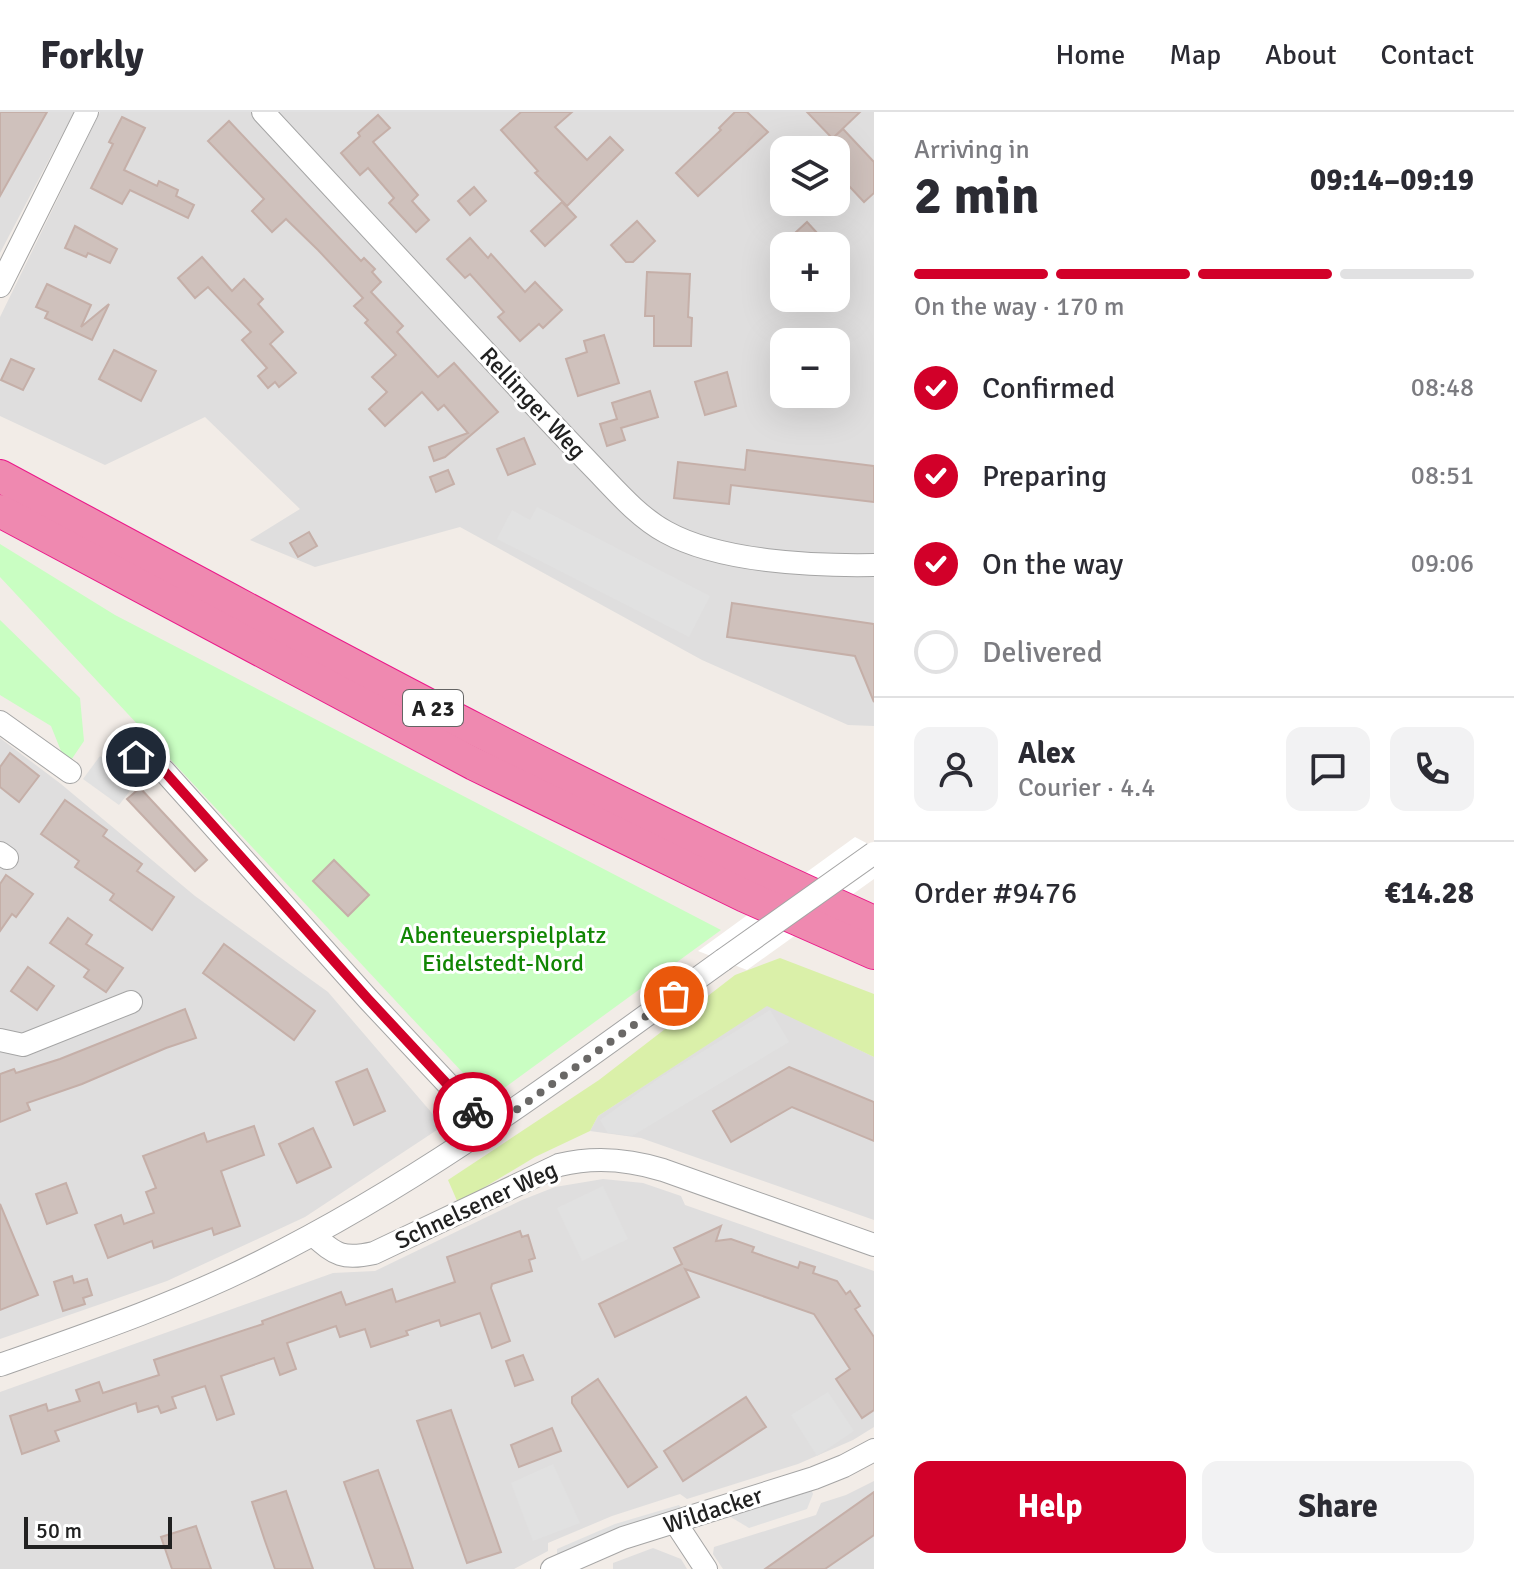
<!DOCTYPE html>
<html lang="en">
<head>
<meta charset="utf-8">
<style>
	:root { --surface:#fff; --page:#f2f2f3; --text:#2b2b33; --muted:#7c7c81; --line:#e1e1e2; --accent:#d20029 }
	body { margin:0; font-family:Signika,sans-serif; background:var(--page); color:var(--text); height:100vh; display:flex; flex-direction:column; font-size:30px; white-space:nowrap }
	* { box-sizing:border-box; margin:0 }
	p { font-size:26px; color:var(--muted) }
	.icon { flex:none; width:44px; height:44px; fill:none; stroke:currentColor; stroke-width:2; stroke-linecap:round; stroke-linejoin:round }
	.map { position:relative; flex:1; overflow:hidden }
	.details { display:flex; flex-direction:column; background:var(--surface); width:640px }
	.details>* { flex:none }
	.controls { position:absolute; left:770px; top:24px; display:grid; gap:16px }
	.controls a { display:grid; place-items:center; width:80px; height:80px; border-radius:16px; background:var(--surface); box-shadow:0 8px 32px #0002; font-size:40px }
	.scale { position:absolute; left:24px; bottom:20px; width:148px; box-sizing:border-box; padding-left:8px; border:4px solid #212121; border-top:0; font-size:22px; line-height:28px; white-space:nowrap; color:#212121; -webkit-text-stroke:6px #fff; paint-order:stroke }
	.pin { position:absolute; display:grid; place-items:center; width:68px; height:68px; color:#fff; margin:-34px; border:4px solid #fff; border-radius:50%; box-shadow:0 2px 8px #0007 }
	.courier { position:absolute; display:grid; place-items:center; width:80px; height:80px; margin:-40px; border:6px solid #d20029; border-radius:50%; background:#fff; color:#222; box-shadow:0 2px 10px #0007 }
	.summary em { font-style:normal; font-weight:700 }
	.summary div { display:flex; flex-direction:column-reverse }
	.summary { display:flex; align-items:center; justify-content:space-between; height:136px; padding:0 40px }
	h1 { font-size:52px; font-weight:700; line-height:60px }
	.bar { display:grid; grid-template-columns:repeat(4,1fr); gap:12px 8px; align-content:center; height:96px; padding:0 40px }
	.bar i { height:10px; border-radius:6px; background:var(--line) }
	.bar .on { background:var(--accent) }
	.bar p { grid-column:span 4 }
	.line { display:flex; align-items:center; gap:20px; padding:0 40px; border-top:2px solid var(--line) }
	.line div { flex:1 }
	.round { display:grid; place-items:center; flex:none; width:84px; height:84px; border-radius:16px; background:var(--page) }
	ol { padding:0 40px; list-style:none }
	li { display:flex; align-items:center; gap:24px; height:88px }
	li p { margin-inline-start:auto }
	li .icon { padding:8px; border-radius:50%; background:var(--accent); color:#fff; stroke-width:4 }
	li:last-child { color:var(--muted) }
	li i { width:44px; height:44px; border:4px solid var(--line); border-radius:50% }
	.cta { display:flex; gap:16px; margin-top:auto; padding:16px 40px }
	.cta a { flex:1; height:92px; border-radius:16px; background:var(--accent); color:#fff; font-size:32px; font-weight:700; line-height:92px; text-align:center }
	.cta a+a { background:var(--page); color:var(--text) }
	header { display:flex; align-items:center; gap:48px; box-sizing:border-box; height:112px; padding:0 40px; background:var(--surface); border-bottom:2px solid var(--line) }
	header strong { font-size:38px }
	nav { display:flex; gap:44px; margin-inline-start:auto; font-size:28px }
	main { display:flex; flex:1; min-height:0 }
	.map>svg:first-child { display:block }
	.residential { fill:#dfdede; fill-rule:evenodd }
	.grass { fill:#daf0a9 }
	.park { fill:#c9fec2 }
	.parking { fill:#e1e1e1 }
	.pier { fill:#fff }
	.building { fill:#cfc1bc; stroke:#c5afa8; stroke-width:2 }
	.lines { fill:none; stroke-linecap:round; stroke-linejoin:round }
	.minor-casing { stroke:#a5a5a5; stroke-width:24 }
	.highway-casing { stroke:#eb198a; stroke-width:34 }
	.minor { stroke:#fff; stroke-width:22 }
	.highway { stroke:#ef89b0; stroke-width:32 }
	.minor-bridge-casing { stroke:#a5a5a5; stroke-width:24; stroke-linecap:butt }
	.minor-bridge { stroke:#fff; stroke-width:22 }
	.done { stroke:#6a6866; stroke-width:8; stroke-dasharray:0 14.4 }
	.route { stroke:#d20029; stroke-width:10 }
	.labels { text-anchor:middle; stroke-width:6; stroke-linejoin:round; paint-order:stroke }
	.shield { fill:#fff; stroke:#646464; stroke-width:2 }
	.shield-label { font-size:22px; font-weight:bold; fill:#212121 }
	.street-label { font-size:24px; fill:#212121; stroke:#fff }
	.park-label { font-size:24px; fill:#118603; stroke:#fff }
</style>
</head>
<body>
<header>
<strong>Forkly</strong>
<nav><a>Home</a><a>Map</a><a>About</a><a>Contact</a></nav>
</header>
<main>
<div class="map">
<svg width="874" height="1457" viewBox="0 0 874 1457">
	<rect width="100%" height="100%" fill="#f2ece7"/>
	<!-- residential -->
	<g class="residential">
		<polygon points="0,0 74,0 0,141"/>
		<path d="M 100,0 L 874,0 L 874,614 L 848,613 L 702,548 L 460,415 L 315,455 L 250,428 L 300,397 L 205,305 L 105,353 L 0,304 L 0,205 ZM 784,38 L 836,38 L 836,90 L 784,90 ZM 784,134 L 836,134 L 836,186 L 784,186 ZM 784,230 L 836,230 L 836,282 L 784,282 Z"/>
		<polygon points="0,626 61,672 195,784 328,880 443,1014 305,1105 167,1169 0,1227"/>
		<polygon points="767,893 874,945 874,1108 641,1026 590,1019 598,1004"/>
		<polygon points="603,1067 643,1071 681,1084 685,1093 874,1159 874,1315 853,1328 798,1352 687,1387 680,1382 612,1404 548,1431 548,1439 514,1457 0,1457 0,1280 333,1161 375,1159 522,1088 555,1075"/>
		<polygon points="874,1369 874,1457 723,1457 713,1442 714,1435 816,1403 821,1391 846,1383"/>
		<polygon points="653,1436 681,1447 687,1457 613,1457 613,1451"/>
	</g>
	<!-- grass -->
	<polygon class="grass" points="780,846 874,882 874,945 767,894 598,1004 590,1019 535,1045 458,1091 448,1068 599,968 735,863"/>
	<!-- park -->
	<g class="park">
		<polygon points="0,432 115,503 721,818 500,979 478,977 0,465"/>
		<polygon points="0,508 80,586 84,629 67,654 51,614 0,583"/>
	</g>
	<!-- parking -->
	<g class="parking">
		<polygon points="537,395 710,484 689,525 497,427 512,398 530,408"/>
		<polygon points="100,644 136,671 119,693 83,667"/>
		<polygon points="770,898 789,930 632,1024 608,1021 600,1008 658,967"/>
		<polygon points="603,1074 628,1127 582,1149 557,1096"/>
		<polygon points="828,1280 854,1319 817,1344 791,1303"/>
		<polygon points="553,1352 580,1411 533,1429 511,1371"/>
		<polygon points="811,1376 813,1382 807,1397 749,1416 729,1404"/>
		<polygon points="679,1393 683,1399 557,1446 557,1437 615,1412"/>
	</g>
	<!-- pier -->
	<polygon class="pier" points="855,725 874,735 874,767 747,858 698,839"/>
	<!-- building -->
	<g class="building">
		<polygon points="0,0 47,0 0,84"/>
		<polygon points="521,0 572,0 555,15 587,48 610,25 623,38 567,94 535,61 538,59 501,18"/>
		<polygon points="735,0 747,0 768,20 698,84 676,61 721,18 719,16"/>
		<polygon points="807,0 860,0 834,25 843,17 874,50 874,81 864,90 836,60 836,38 821,38 833,27"/>
		<polygon points="378,3 390,16 373,30 418,83 412,89 429,108 416,120 389,91 394,86 368,56 360,63 341,41 360,24 358,21"/>
		<polygon points="122,5 145,16 124,58 157,74 159,69 178,78 176,84 194,93 188,106 130,78 122,92 91,76 113,32 109,30"/>
		<polygon points="229,9 361,149 364,146 375,157 372,160 381,170 371,180 403,214 397,220 438,265 454,251 498,300 445,345 434,349 429,335 468,321 444,293 438,298 422,280 385,314 369,297 387,280 372,265 396,243 365,211 368,208 354,194 363,186 318,138 286,107 272,120 252,99 264,87 208,29"/>
		<polygon points="474,75 486,89 470,103 458,89"/>
		<polygon points="562,90 576,105 545,134 531,119"/>
		<polygon points="637,109 655,129 633,150 626,150 611,133"/>
		<polygon points="807,110 829,134 781,134"/>
		<polygon points="75,114 117,137 110,151 88,141 86,145 65,136"/>
		<polygon points="470,126 488,146 491,142 525,180 535,170 562,198 543,216 539,212 520,229 498,205 504,200 470,162 465,166 447,147"/>
		<polygon points="202,145 232,179 244,167 263,187 258,192 283,220 270,232 296,261 279,275 275,270 268,276 258,264 267,256 242,228 251,220 208,175 195,186 178,166"/>
		<polygon points="647,160 690,162 688,205 692,206 691,234 654,234 654,204 645,204"/>
		<polygon points="47,172 91,193 81,215 109,192 92,228 45,206 48,200 36,195"/>
		<polygon points="604,223 619,271 578,284 566,247 587,240 584,229"/>
		<polygon points="114,238 156,259 141,289 99,267"/>
		<polygon points="11,247 34,257 23,278 1,268"/>
		<polygon points="727,260 736,294 705,303 695,270"/>
		<polygon points="650,279 658,305 621,316 625,328 607,334 600,312 617,307 612,291"/>
		<polygon points="524,326 535,352 508,363 497,337"/>
		<polygon points="747,338 874,354 874,390 731,373 729,392 674,386 678,350 745,358"/>
		<polygon points="448,358 454,372 436,380 430,365"/>
		<polygon points="309,420 317,434 298,445 290,431"/>
		<polygon points="732,491 874,512 874,590 855,544 727,525"/>
		<polygon points="10,641 39,664 19,690 0,675 0,655"/>
		<polygon points="140,676 207,748 195,759 127,687"/>
		<polygon points="65,688 107,718 103,724 142,752 137,759 174,785 152,818 110,788 114,782 75,755 79,749 41,722"/>
		<polygon points="334,748 369,783 348,804 313,769"/>
		<polygon points="6,763 33,782 16,805 12,802 0,819 0,772"/>
		<polygon points="68,806 92,823 86,832 123,856 106,880 84,865 89,858 50,831"/>
		<polygon points="224,832 315,899 294,928 203,861"/>
		<polygon points="28,855 54,874 37,898 11,879"/>
		<polygon points="185,897 196,926 166,936 82,972 27,991 30,998 0,1010 0,962 14,957 16,961 60,947"/>
		<polygon points="789,955 874,990 874,1029 792,995 731,1030 713,999"/>
		<polygon points="367,957 385,999 354,1013 336,970"/>
		<polygon points="254,1014 264,1043 221,1059 240,1114 214,1123 212,1116 154,1136 152,1129 108,1146 95,1113 121,1103 124,1112 154,1101 146,1080 156,1076 143,1044 204,1021 207,1030"/>
		<polygon points="313,1016 331,1055 297,1071 279,1032"/>
		<polygon points="66,1071 77,1101 47,1112 36,1082"/>
		<polygon points="0,1092 38,1183 0,1198"/>
		<polygon points="721,1114 716,1129 731,1127 754,1135 752,1140 798,1156 800,1150 815,1155 813,1161 837,1169 846,1182 850,1179 860,1194 855,1197 874,1225 874,1298 862,1306 836,1267 850,1257 814,1202 685,1157 699,1185 615,1225 599,1192 682,1152 674,1136"/>
		<polygon points="520,1119 522,1125 528,1123 535,1146 529,1148 532,1159 492,1172 491,1176 510,1229 492,1236 480,1201 441,1214 439,1208 406,1219 408,1223 371,1235 365,1217 340,1225 336,1214 287,1231 296,1257 280,1263 274,1246 221,1264 234,1302 217,1308 205,1274 172,1285 176,1296 161,1301 158,1294 138,1300 136,1291 55,1319 59,1329 22,1342 10,1304 46,1292 48,1299 80,1289 76,1278 99,1270 103,1281 159,1263 154,1248 263,1212 262,1209 341,1180 346,1193 392,1177 396,1190 455,1170 447,1145"/>
		<polygon points="72,1164 74,1171 87,1167 92,1183 83,1186 85,1192 63,1199 54,1170"/>
		<polygon points="523,1243 533,1268 515,1274 506,1249"/>
		<polygon points="598,1267 657,1355 628,1375 572,1291 572,1285"/>
		<polygon points="746,1285 766,1315 683,1369 664,1339"/>
		<polygon points="451,1298 501,1440 467,1451 417,1309"/>
		<polygon points="552,1316 561,1339 519,1355 511,1333"/>
		<polygon points="378,1358 407,1439 413,1457 375,1457 344,1370"/>
		<polygon points="286,1379 299,1417 313,1457 275,1457 265,1429 252,1390"/>
		<polygon points="874,1380 874,1423 825,1457 765,1457"/>
		<polygon points="196,1414 211,1457 172,1457 161,1425"/>
	</g>
	<g class="lines">
		<defs>
			<g id="minor">
				<path d="M 263,0 C 351,95 439,190 527,285 C 550,310 574,335 598,360 C 618,381 640,406 666,420 C 720,450 813,454 874,453"/>
				<polyline points="0,174 87,0"/>
				<polyline points="0,610 70,660"/>
				<polyline points="136,645 164,659 368,887 490,1017"/>
				<polyline points="0,741 7,746"/>
				<polyline points="0,928 23,933 131,890"/>
				<path d="M 313,1123 C 336,1143 343,1148 374,1141 L 559,1053 C 595,1044 628,1047 663,1058 L 874,1133"/>
				<path d="M 0,1253 C 88,1222 176,1192 260,1150 C 426,1068 573,956 723,848"/>
				<polyline points="675,1410 706,1457"/>
				<polyline points="552,1457 623,1426 814,1366 844,1354 874,1338"/>
			</g>
			<g id="highway">
				<path d="M 0,364 C 288,519 575,677 874,810"/>
				<polyline points="0,399 474,652 745,784 874,841"/>
			</g>
		</defs>
		<!-- minor casing -->
		<use href="#minor" class="minor-casing"/>
		<!-- highway casing -->
		<use href="#highway" class="highway-casing"/>
		<!-- minor -->
		<use href="#minor" class="minor"/>
		<!-- highway -->
		<use href="#highway" class="highway"/>
		<defs>
			<polyline id="minor-bridge" points="723,848 874,741"/>
		</defs>
		<!-- minor-bridge casing -->
		<use href="#minor-bridge" class="minor-bridge-casing"/>
		<!-- minor-bridge -->
		<use href="#minor-bridge" class="minor-bridge"/>
	</g>
	<g class="lines">
		<!-- done -->
		<polyline class="done" points="473,1000 490,1017 674,884"/>
		<!-- route -->
		<polyline class="route" points="136,645 164,659 368,887 473,1000"/>
	</g>
	<g class="labels">
		<!-- shield labels -->
		<rect class="shield" x="403" y="578" width="60" height="36" rx="6"/>
		<g class="shield-label">
			<text x="433" y="604">A 23</text>
		</g>
		<!-- street labels -->
		<g class="street-label">
			<text transform="translate(533 291) rotate(47)" y="8">Rellinger Weg</text>
			<text transform="translate(476 1093) rotate(-25)" y="8">Schnelsener Weg</text>
			<text transform="translate(713 1398) rotate(-18)" y="8">Wildacker</text>
		</g>
		<!-- park labels -->
		<g class="park-label">
			<text x="503" y="831">Abenteuerspielplatz<tspan x="503" dy="28">Eidelstedt-Nord</tspan></text>
		</g>
	</g>
</svg>
<div class="controls">
<a><svg class="icon" aria-label="layers" viewBox="0 0 24 24"><path d="M12 4l9 5-9 5-9-5zM3 14l9 5 9-5"/></svg></a>
<a>+</a>
<a>−</a>
</div>
<div class="scale">50 m</div>
<div class="pin" style="left:674px;top:884px;background:#ea580c"><svg class="icon" aria-label="bag" viewBox="0 0 24 24"><path d="M5 8h14l-1 12H6zM9 8a3 3 0 0 1 6 0"/></svg></div>
<div class="pin" style="left:136px;top:645px;background:#1f2937"><svg class="icon" aria-label="home" viewBox="0 0 24 24"><path d="M3 11l9-7 9 7M6 9v11h12V9"/></svg></div>
<div class="courier" style="left:473px;top:1000px"><svg class="icon" aria-label="bike" viewBox="0 0 24 24"><circle cx="6" cy="16" r="4"/><circle cx="18" cy="16" r="4"/><path d="M6 16l4-8h5l3 8M10 8l3 8H6M13 5h3"/></svg></div>
</div>
<section class="details">
<div class="summary"><div><h1>2 min</h1><p>Arriving in</p></div><em>09:14–09:19</em></div>
<div class="bar"><i class="on"></i><i class="on"></i><i class="on"></i><i></i><p>On the way · 170 m</p></div>
<ol>
<li><svg class="icon" aria-label="check" viewBox="0 0 24 24"><path d="M5 12l5 5 9-10"/></svg>Confirmed<p>08:48</p></li>
<li><svg class="icon" aria-label="check" viewBox="0 0 24 24"><path d="M5 12l5 5 9-10"/></svg>Preparing<p>08:51</p></li>
<li><svg class="icon" aria-label="check" viewBox="0 0 24 24"><path d="M5 12l5 5 9-10"/></svg>On the way<p>09:06</p></li>
<li><i></i>Delivered</li>
</ol>
<div class="line" style="height:144px"><a class="round"><svg class="icon" aria-label="person" viewBox="0 0 24 24"><circle cx="12" cy="8" r="4"/><path d="M4 21q1-7 8-7t8 7"/></svg></a><div><b>Alex</b><p>Courier · 4.4</p></div><a class="round"><svg class="icon" aria-label="chat" viewBox="0 0 24 24"><path d="M4 5h16v11H9l-5 4z"/></svg></a><a class="round"><svg class="icon" aria-label="phone" viewBox="0 0 24 24"><path d="M5 4h4l2 5-3 2q2 4 5 5l2-3 5 2v4C11 20 4 13 5 4z"/></svg></a></div>
<div class="line" style="height:104px"><div>Order #9476</div><b>€14.28</b></div>
<div class="cta"><a>Help</a><a>Share</a></div>
</section>
</main>
</body>
</html>
